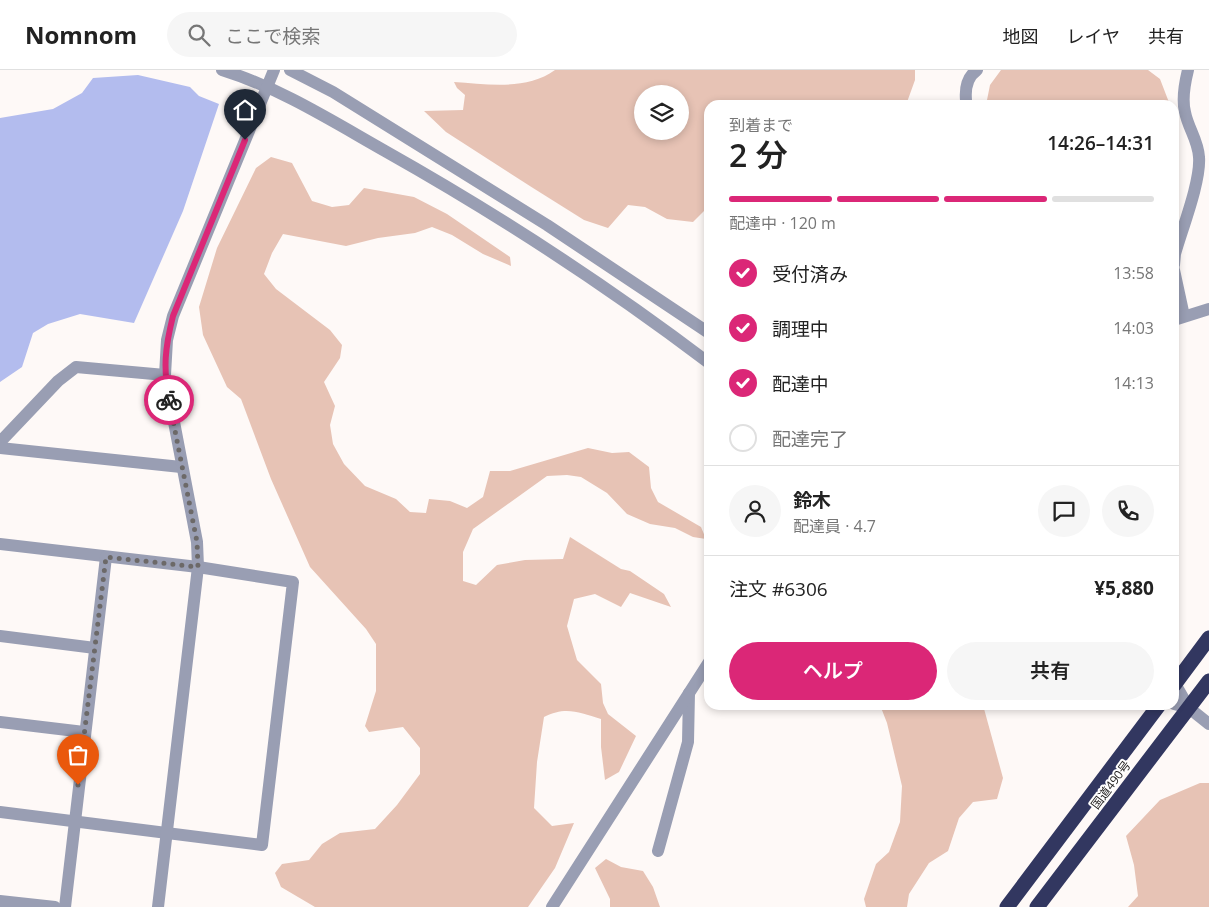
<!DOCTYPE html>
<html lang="ja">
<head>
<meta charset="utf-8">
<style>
	:root { --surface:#fff; --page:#f6f6f6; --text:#222; --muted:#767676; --line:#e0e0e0; --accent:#db2777 }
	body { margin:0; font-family:"Open Sans","Noto Sans JP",sans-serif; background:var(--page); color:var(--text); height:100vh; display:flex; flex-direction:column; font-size:19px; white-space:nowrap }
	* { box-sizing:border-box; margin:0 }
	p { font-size:16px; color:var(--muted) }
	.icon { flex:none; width:28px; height:28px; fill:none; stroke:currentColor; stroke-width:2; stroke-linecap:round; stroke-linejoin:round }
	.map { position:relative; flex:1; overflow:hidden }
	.side { position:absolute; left:704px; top:30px; width:475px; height:610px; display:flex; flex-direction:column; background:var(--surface); border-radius:15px; box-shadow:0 2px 8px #0003 }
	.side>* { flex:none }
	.controls { position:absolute; left:634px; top:15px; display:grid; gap:10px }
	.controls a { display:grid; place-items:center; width:55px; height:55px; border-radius:50%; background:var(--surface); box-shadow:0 2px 8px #0003; font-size:25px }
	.pin { position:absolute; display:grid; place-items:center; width:42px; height:42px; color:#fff; margin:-51px -21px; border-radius:50% 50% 50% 0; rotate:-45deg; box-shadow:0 0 5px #0007 }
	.pin .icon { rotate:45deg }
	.courier { position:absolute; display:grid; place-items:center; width:50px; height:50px; margin:-25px; border:4px solid #db2777; border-radius:50%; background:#fff; color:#222; box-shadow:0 1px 6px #0007 }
	.head em { font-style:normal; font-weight:600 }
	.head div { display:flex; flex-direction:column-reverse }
	.head { display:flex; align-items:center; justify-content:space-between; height:85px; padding:0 25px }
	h1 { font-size:32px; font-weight:600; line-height:38px }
	.bar { display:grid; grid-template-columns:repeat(4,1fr); gap:8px 5px; align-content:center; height:60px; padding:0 25px }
	.bar i { height:6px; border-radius:4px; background:var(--line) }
	.bar .current { background:var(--accent) }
	.bar p { grid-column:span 4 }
	.line { display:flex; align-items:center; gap:12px; padding:0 25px; border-top:1px solid var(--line) }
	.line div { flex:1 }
	.round { display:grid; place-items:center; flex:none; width:52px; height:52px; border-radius:26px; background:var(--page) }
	ol { padding:0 25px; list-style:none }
	li { display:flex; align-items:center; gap:15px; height:55px }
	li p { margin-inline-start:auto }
	li .icon { padding:5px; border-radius:50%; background:var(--accent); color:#fff; stroke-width:4 }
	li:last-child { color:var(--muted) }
	li i { width:28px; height:28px; border:2px solid var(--line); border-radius:50% }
	.button { display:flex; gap:10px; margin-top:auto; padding:10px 25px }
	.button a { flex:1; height:58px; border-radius:30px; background:var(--accent); color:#fff; font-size:20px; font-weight:600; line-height:58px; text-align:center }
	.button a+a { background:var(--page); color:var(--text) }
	header { display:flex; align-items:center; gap:30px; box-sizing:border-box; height:70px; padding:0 25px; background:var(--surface); border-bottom:1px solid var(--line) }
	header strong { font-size:24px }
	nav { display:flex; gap:28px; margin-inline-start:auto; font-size:18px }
	.search { width:350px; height:45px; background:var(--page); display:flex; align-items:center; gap:12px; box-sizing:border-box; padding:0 18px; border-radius:28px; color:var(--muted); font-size:19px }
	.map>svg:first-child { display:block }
	.green { fill:#e7c3b5; fill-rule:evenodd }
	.water { fill:#b3bcee }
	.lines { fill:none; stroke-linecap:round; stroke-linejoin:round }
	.minor { stroke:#999eb3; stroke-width:12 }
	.highway { stroke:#323760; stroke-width:15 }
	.done { stroke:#6c6968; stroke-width:5; stroke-dasharray:0 9 }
	.route { stroke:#db2777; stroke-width:6 }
	.labels { text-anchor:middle; stroke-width:4; stroke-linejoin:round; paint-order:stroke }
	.street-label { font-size:12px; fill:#1e1c1b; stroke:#fff }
</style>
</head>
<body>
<header>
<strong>Nomnom</strong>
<div class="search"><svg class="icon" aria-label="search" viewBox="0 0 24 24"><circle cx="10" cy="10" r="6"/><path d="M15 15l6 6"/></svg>ここで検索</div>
<nav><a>地図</a><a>レイヤ</a><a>共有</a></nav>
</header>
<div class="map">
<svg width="1209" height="837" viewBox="0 0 1209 837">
	<rect width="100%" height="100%" fill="#fef9f7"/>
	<!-- green -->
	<g class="green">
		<path d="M 555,0 L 915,0 L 915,10 L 906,35 L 709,35 L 709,136 L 693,152 L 667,149 L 645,137 L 628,135 L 608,158 L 584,150 L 533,118 L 446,62 L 424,41 L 463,40 L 465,25 L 457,18 L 454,12 C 487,14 526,21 555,0 ZM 642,24 L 680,24 L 680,61 L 642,61 Z"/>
		<polygon points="1001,0 1148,0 1160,9 1170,35 967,35 987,30 990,15"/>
		<path d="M 271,87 L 292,93 L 312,131 L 332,137 L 349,135 L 364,118 L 414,127 L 447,144 L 510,187 L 511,196 L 483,184 L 452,165 L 432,157 L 415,163 L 378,168 L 346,176 L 283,164 L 272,183 L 264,204 L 276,219 L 330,260 L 342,275 L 340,288 L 324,312 L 335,336 L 330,355 L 333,374 L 344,394 L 365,416 L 396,429 L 410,442 L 426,443 L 429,429 L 450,431 L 467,438 L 483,427 L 490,401 L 510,401 L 588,378 L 612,383 L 629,382 L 649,397 L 651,418 L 658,432 L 701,457 L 706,469 L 693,467 L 675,458 L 650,454 L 627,444 L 607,423 L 581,407 L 567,405 L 547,406 L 473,459 L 463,482 L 463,511 L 476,515 L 497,495 L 525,490 L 563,489 L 570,467 L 621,499 L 630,501 L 664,524 L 671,537 L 630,523 L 621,537 L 595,524 L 574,529 L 567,556 L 577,590 L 601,614 L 603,633 L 608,644 L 636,666 L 619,702 L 605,710 L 601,677 L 601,649 C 579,642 565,636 544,647 L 537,692 L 534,738 L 552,756 L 574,753 L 555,798 L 528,837 L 315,837 L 281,817 L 275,803 L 282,794 L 309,790 L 322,774 L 340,763 L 375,759 L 397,735 L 420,704 L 420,678 L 403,657 L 369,662 L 365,656 L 376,621 L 376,574 L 366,559 L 310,497 L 271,409 L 241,329 L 227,317 L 203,265 L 199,237 L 217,178 L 256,98 Z"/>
		<polygon points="880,635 983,635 1003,708 997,729 973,732 959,748 948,781 929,793 909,824 907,837 866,837 864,829 876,794 889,782 900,752 902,716 887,653"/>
		<polygon points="1200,713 1209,713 1209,837 1128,837 1138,826 1134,795 1126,766 1160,730"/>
		<polygon points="606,789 621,797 643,801 653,817 660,837 610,837 610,829 595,798"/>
	</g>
	<!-- water -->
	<polygon class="water" points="138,5 190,17 199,26 219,34 183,141 134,253 80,244 48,254 33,263 22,297 0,312 0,48 53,39 82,23 93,8"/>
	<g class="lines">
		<!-- minor -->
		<g class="minor">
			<path d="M 222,0 C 280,18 332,51 385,81 C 497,144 606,215 709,293"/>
			<polyline points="290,0 333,22 547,155 709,263"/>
			<path d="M 966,30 C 965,19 967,7 977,0"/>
			<path d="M 1174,195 L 1175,184 C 1182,159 1201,111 1199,87 C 1198,70 1188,58 1185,42 C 1182,30 1185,12 1188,0"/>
			<polyline points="1174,200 1184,246"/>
			<polyline points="1174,250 1209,239"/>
			<polyline points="0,372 58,311 76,297 165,305"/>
			<polyline points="0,378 181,397"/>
			<polyline points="0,474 198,497 293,512 262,775 0,742"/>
			<polyline points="0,566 95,578"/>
			<polyline points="1174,612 1189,638"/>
			<polyline points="1174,634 1189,638 1209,654"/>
			<polyline points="0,652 84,662"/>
			<polyline points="658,781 688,672 689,623"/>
			<polyline points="0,831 55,837"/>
			<polyline points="65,837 106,487"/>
			<polyline points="158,837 198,497 197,472 165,305 167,270 173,246 274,0"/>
			<polyline points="552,837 709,592"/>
		</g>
		<!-- highway -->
		<g class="highway">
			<polyline points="1174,615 1209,568"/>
			<polyline points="1007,837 1159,635"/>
			<polyline points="1037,837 1209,611"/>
		</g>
	</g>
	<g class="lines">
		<!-- done -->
		<polyline class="done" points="78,715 106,487 198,497 197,472 169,330"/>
		<!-- route -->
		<path class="route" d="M 169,330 C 163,297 165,278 173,246 L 245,70"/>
	</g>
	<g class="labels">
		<!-- street labels -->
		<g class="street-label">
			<text transform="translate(1111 715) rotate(-53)" y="4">国道490号</text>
		</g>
	</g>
</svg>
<div class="controls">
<a><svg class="icon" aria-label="layers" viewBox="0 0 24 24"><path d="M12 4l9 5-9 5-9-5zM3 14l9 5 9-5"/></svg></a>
</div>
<div class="pin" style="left:78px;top:715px;background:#ea580c"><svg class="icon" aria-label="bag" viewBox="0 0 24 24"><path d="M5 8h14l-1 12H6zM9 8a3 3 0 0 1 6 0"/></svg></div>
<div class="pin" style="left:245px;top:70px;background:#1f2937"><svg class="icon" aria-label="home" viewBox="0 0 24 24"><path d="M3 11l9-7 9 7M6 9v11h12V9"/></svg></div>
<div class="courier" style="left:169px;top:330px"><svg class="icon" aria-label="bike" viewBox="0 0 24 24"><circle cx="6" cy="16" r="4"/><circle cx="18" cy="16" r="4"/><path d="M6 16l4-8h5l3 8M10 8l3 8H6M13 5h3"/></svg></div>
<section class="side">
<div class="head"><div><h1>2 分</h1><p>到着まで</p></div><em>14:26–14:31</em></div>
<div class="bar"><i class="current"></i><i class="current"></i><i class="current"></i><i></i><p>配達中 · 120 m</p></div>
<ol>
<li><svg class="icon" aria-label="check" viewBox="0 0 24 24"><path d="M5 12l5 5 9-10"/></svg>受付済み<p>13:58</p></li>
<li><svg class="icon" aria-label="check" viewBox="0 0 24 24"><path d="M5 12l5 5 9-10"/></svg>調理中<p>14:03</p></li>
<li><svg class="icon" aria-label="check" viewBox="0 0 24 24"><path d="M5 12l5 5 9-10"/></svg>配達中<p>14:13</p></li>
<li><i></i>配達完了</li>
</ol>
<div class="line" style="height:90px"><a class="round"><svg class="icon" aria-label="person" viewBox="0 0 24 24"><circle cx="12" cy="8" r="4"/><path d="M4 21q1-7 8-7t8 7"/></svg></a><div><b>鈴木</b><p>配達員 · 4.7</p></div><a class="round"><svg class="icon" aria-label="chat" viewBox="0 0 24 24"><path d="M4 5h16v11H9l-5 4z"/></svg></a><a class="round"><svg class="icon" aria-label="phone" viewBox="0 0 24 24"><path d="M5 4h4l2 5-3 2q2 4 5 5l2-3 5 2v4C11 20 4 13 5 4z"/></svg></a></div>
<div class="line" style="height:65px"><div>注文 #6306</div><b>¥5,880</b></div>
<div class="button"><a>ヘルプ</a><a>共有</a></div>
</section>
</div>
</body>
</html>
